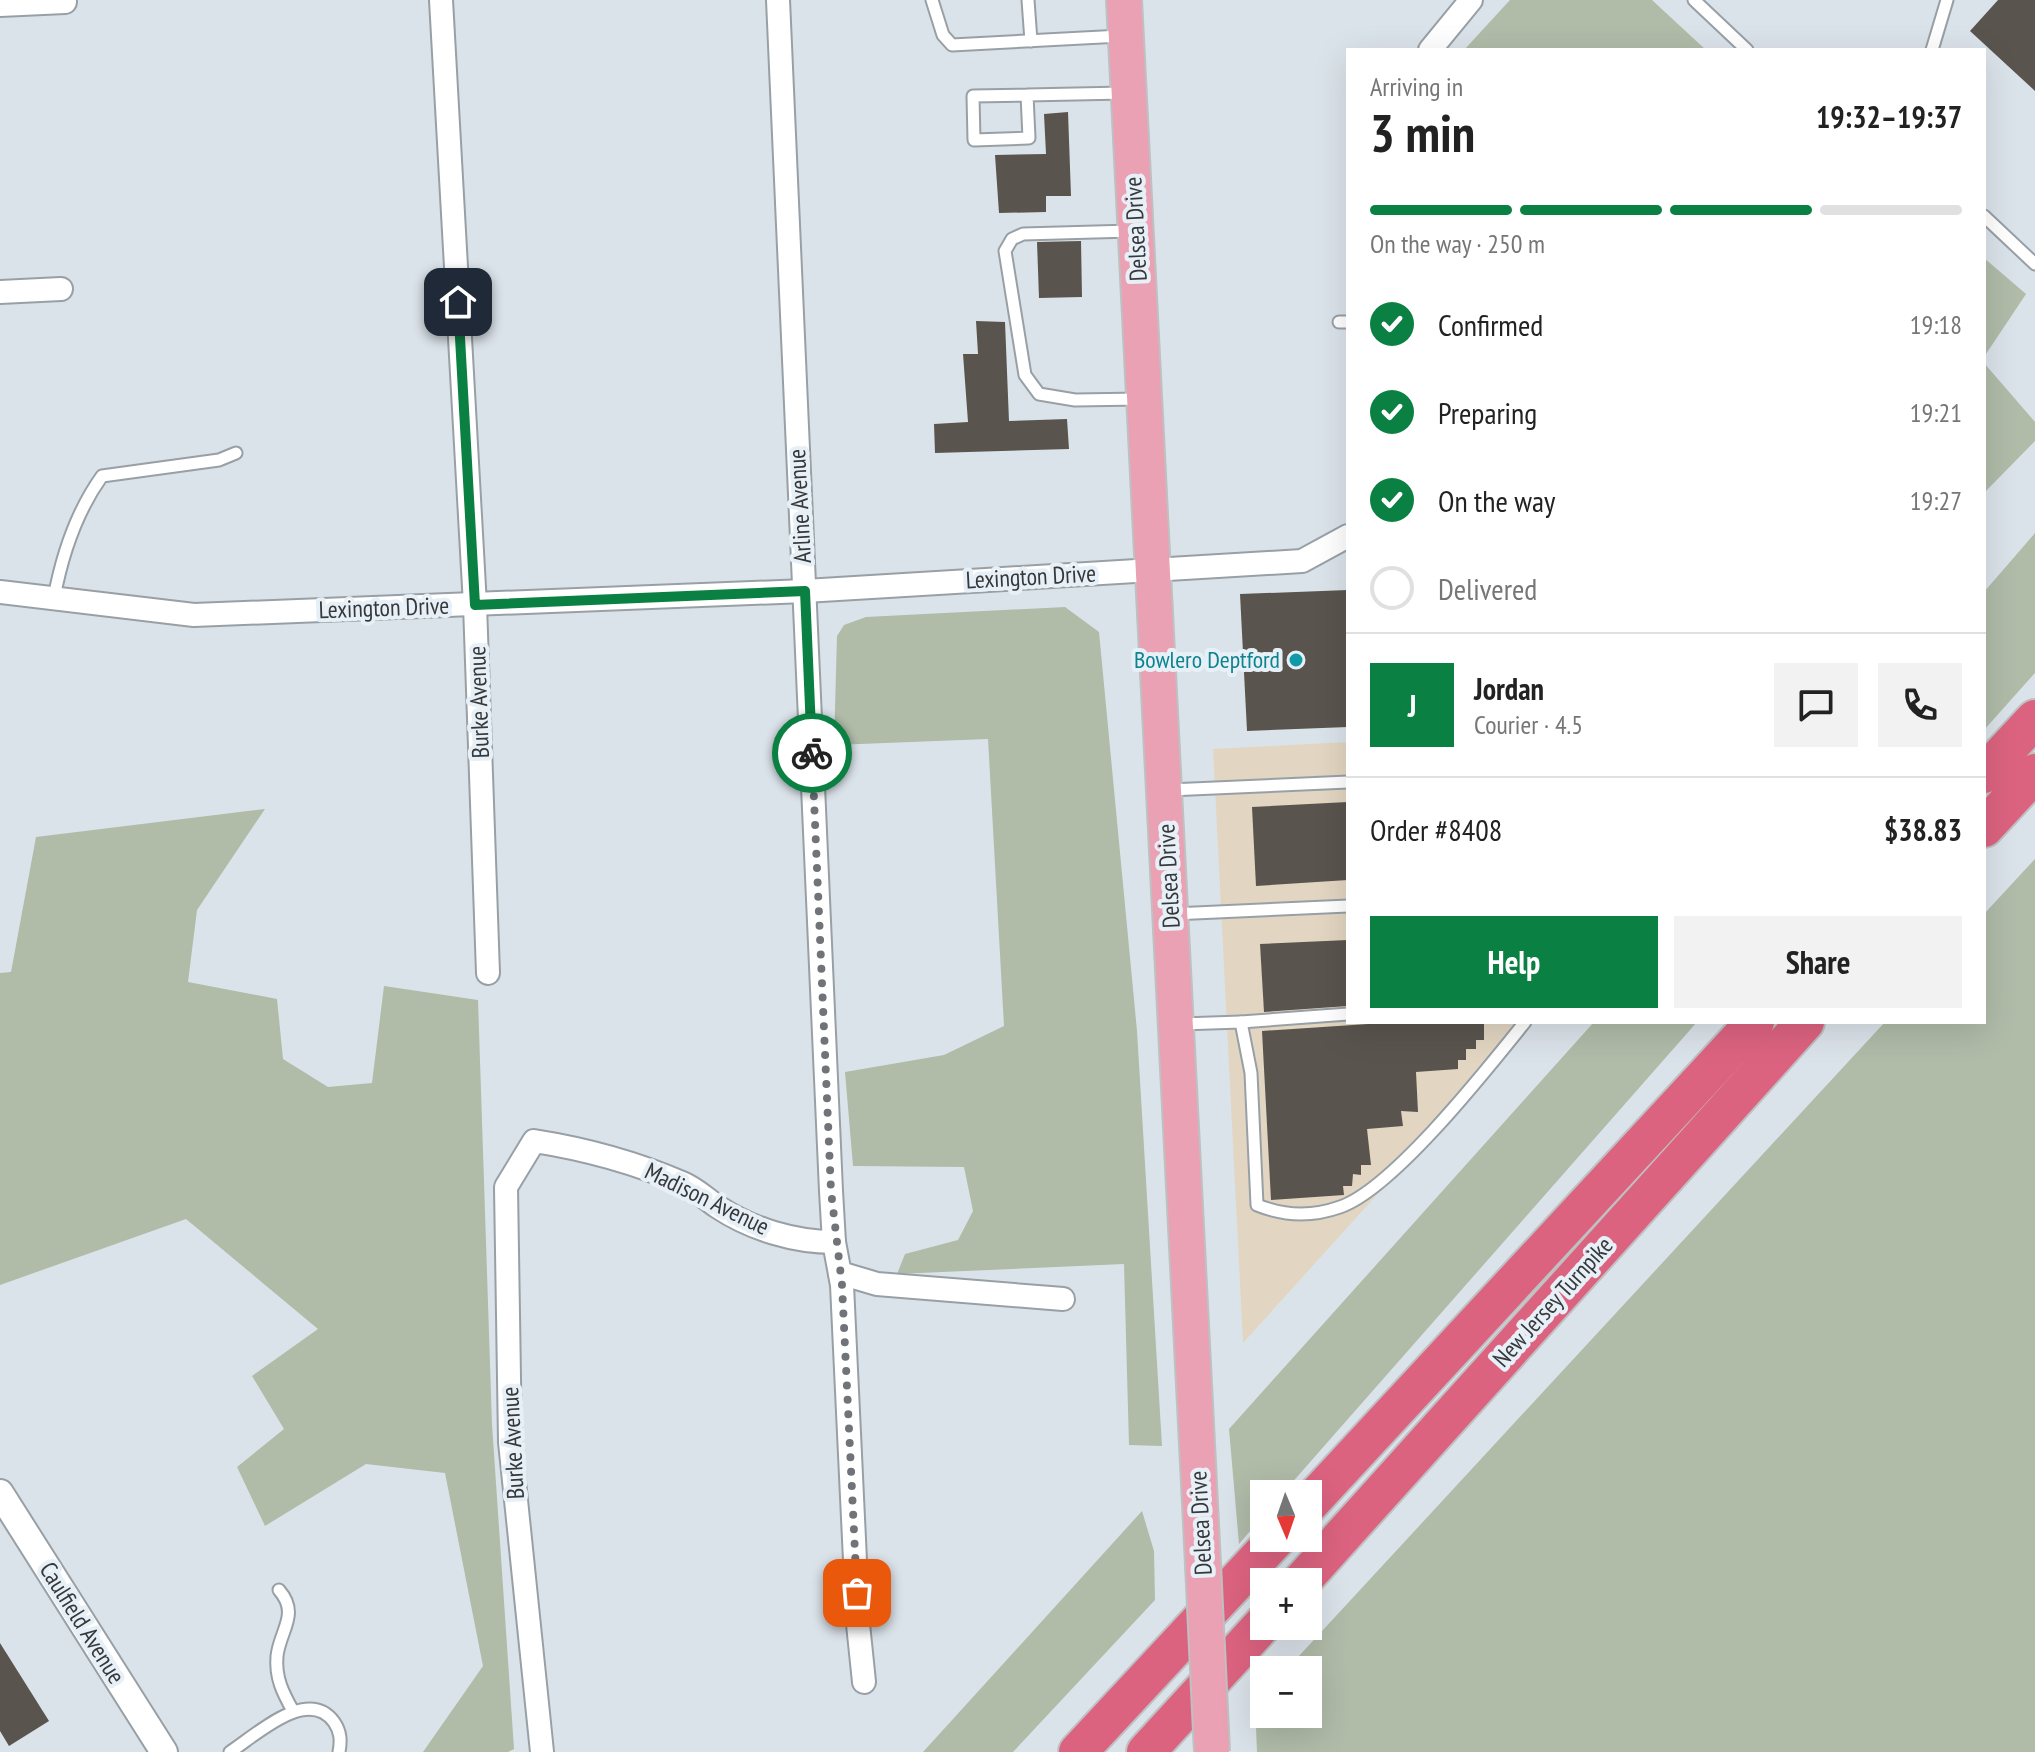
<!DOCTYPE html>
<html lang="en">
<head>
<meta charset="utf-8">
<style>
	:root { --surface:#fff; --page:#f2f2f2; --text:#222; --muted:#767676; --line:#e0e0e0; --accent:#0b8043 }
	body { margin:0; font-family:"PT Sans Narrow",sans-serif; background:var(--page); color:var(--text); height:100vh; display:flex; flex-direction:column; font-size:30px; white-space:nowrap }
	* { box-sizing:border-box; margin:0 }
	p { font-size:26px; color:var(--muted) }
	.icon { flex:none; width:44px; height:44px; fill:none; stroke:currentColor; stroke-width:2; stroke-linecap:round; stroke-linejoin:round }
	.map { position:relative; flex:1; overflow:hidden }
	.side { position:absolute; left:1346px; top:48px; width:640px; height:976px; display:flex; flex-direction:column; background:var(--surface); border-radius:0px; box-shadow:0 8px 32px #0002 }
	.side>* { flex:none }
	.needle { width:52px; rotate:178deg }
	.controls { position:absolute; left:1250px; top:1480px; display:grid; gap:16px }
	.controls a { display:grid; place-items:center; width:72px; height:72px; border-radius:0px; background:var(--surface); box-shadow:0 8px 32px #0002; font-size:40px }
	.pin { position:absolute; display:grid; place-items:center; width:68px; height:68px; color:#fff; margin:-34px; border-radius:16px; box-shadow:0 4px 12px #0006 }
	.courier { position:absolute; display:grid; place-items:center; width:80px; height:80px; margin:-40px; border:6px solid #0b8043; border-radius:50%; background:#fff; color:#222; box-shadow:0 2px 10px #0007 }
	.overview em { font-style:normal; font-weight:800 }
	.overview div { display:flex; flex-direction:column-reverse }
	.overview { display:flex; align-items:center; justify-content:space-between; height:136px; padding:0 24px }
	h1 { font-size:52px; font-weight:800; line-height:60px }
	.bar { display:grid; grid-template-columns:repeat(4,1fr); gap:12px 8px; align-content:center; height:96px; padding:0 24px }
	.bar i { height:10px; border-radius:6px; background:var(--line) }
	.bar .on { background:var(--accent) }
	.bar p { grid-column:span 4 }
	.line { display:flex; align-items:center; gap:20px; padding:0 24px; border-top:2px solid var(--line) }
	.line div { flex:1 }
	.round { display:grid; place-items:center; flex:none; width:84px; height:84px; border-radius:0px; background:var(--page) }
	ol { padding:0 24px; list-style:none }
	li { display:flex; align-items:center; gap:24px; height:88px }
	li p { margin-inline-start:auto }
	li .icon { padding:8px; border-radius:50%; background:var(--accent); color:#fff; stroke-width:4 }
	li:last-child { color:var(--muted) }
	li i { width:44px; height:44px; border:4px solid var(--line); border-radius:50% }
	.action { display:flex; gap:16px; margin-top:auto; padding:16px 24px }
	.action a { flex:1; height:92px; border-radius:0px; background:var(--accent); color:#fff; font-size:32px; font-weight:800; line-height:92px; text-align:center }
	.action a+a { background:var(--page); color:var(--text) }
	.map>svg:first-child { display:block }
	.industrial { fill:#e2d6c2 }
	.green { fill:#b0bba8 }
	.building { fill:#5a544e }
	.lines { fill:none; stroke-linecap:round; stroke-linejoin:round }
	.service-casing { stroke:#98a0a6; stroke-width:15 }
	.minor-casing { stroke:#98a0a6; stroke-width:26 }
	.tertiary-casing { stroke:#98a0a6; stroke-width:30 }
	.primary-casing { stroke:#bfc0c1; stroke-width:38 }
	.motorway-casing { stroke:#bfc0c1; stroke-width:42 }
	.service { stroke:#fff; stroke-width:11 }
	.minor { stroke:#fff; stroke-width:22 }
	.tertiary { stroke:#fff; stroke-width:26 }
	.primary { stroke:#eaa1b3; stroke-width:34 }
	.motorway { stroke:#dc6380; stroke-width:38 }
	.primary-bridge-casing { stroke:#bfc0c1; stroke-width:38; stroke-linecap:butt }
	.primary-bridge { stroke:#eaa1b3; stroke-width:34 }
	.done { stroke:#707479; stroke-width:8; stroke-dasharray:0 14.4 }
	.route { stroke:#0b8043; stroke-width:10 }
	.culture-dot { fill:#0f9aa8; stroke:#e8f0f7; stroke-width:3 }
	.labels { text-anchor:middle; stroke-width:8; stroke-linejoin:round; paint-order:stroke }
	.street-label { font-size:24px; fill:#36393c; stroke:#e8f0f7 }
	.culture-label { font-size:24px; fill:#0d838f; stroke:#e8f0f7; text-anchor:end }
</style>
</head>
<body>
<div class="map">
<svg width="2035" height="1752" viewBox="0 0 2035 1752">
	<rect width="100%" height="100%" fill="#dbe3ea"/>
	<!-- industrial -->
	<polygon class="industrial" points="1348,742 1348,1022 1533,1022 1243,1343 1213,749"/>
	<!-- green -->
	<g class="green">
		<polygon points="1510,0 1652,0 1706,50 1464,50"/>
		<polygon points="1984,258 2026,294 1984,357"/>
		<polygon points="1984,363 2035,422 2035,441 1984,493"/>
		<polygon points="2035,533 2035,673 1984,730 1984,592"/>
		<polygon points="1065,607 1099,632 1137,1031 1162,1446 1129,1445 1124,1264 897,1274 905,1254 958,1240 973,1211 964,1167 853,1166 845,1072 944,1055 1004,1026 988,739 834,745 837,636 844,625 866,617"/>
		<polygon points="265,809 197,910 188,982 277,999 283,1059 328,1087 372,1083 384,986 478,1000 492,1424 514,1749 508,1752 423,1752 483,1666 445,1473 366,1464 265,1526 237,1467 284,1429 252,1376 318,1329 186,1219 0,1285 0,973 11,972 36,837"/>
		<polygon points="2035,859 2035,1752 1257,1752 1255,1704 1264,1694 1264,1714 1308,1714 1308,1670 1286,1670 1885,1022 1984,1022 1984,914"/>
		<polygon points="1594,1022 1697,1022 1282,1494 1264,1494 1264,1515 1239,1544 1229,1429"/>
		<polygon points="1142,1511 1154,1551 1155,1600 1013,1752 923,1752"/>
	</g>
	<!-- building -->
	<g class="building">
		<polygon points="1998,0 2035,0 2035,91 1970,31"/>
		<polygon points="1068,112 1071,196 1046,196 1046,212 999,213 995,155 1046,154 1044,114"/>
		<polygon points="1081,241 1082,297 1039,298 1037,242"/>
		<polygon points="976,321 1005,322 1009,421 1067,419 1069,449 935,453 934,424 968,422 963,354 978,354"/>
		<polygon points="1348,590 1348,727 1247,731 1240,594"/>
		<polygon points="1348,802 1348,880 1256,886 1252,807"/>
		<polygon points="1348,940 1348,1006 1264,1012 1260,944"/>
		<polygon points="1398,1022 1484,1022 1484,1040 1476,1040 1476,1049 1466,1049 1466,1060 1458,1060 1458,1069 1416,1072 1418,1112 1401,1111 1403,1126 1367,1129 1371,1165 1361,1165 1361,1175 1353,1174 1352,1186 1343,1186 1344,1195 1271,1200 1262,1031"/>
		<polygon points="0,1643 49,1721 9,1746 0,1731"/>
	</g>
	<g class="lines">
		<defs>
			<g id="service">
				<polyline points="932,0 943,35 952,45 1121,36"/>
				<polyline points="1028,0 1031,41"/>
				<polyline points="1694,0 1747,50"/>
				<polyline points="1932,50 1947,0"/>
				<polyline points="1027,95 973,96 974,140 1029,138 1027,95 1124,93"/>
				<polyline points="1984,216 2035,264"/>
				<polyline points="1131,231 1023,234 1012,239 1005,251 1025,375 1039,394 1075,400 1141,399"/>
				<polyline points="1339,322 1348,322"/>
				<path d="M 54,598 C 62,555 77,511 102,476 L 219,460 L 236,453"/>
				<polyline points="1169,790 1348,782"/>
				<polyline points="1173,914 1348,906"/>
				<polyline points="1241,1022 1348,1014"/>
				<path d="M 1181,1024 L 1241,1022 L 1251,1073 L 1257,1205 C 1284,1216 1312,1217 1340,1207 C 1393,1189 1488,1068 1525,1022"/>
				<path d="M 279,1590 C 300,1614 280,1630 277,1656 C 275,1678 283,1693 293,1711"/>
				<path d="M 230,1752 C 256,1735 308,1686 334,1722 C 341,1732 341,1741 339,1752"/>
			</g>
			<g id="minor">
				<polyline points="441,0 475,605 488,973"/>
				<polyline points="778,0 831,1191 834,1242 842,1285 858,1624 864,1682"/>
				<polyline points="0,5 65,2"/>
				<polyline points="1430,50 1471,0"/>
				<polyline points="0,292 61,289"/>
				<polyline points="0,592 194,615 805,591 1302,561 1348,536"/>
				<polyline points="840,1273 877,1284 1063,1299"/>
				<path d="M 542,1752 L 510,1442 L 506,1187 L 534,1141 C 585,1149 634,1162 682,1183 C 695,1188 706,1199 718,1207 C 751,1229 794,1242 834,1242"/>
			</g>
			<polyline id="tertiary" points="0,1493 164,1752"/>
			<polyline id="primary" points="1124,0 1201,1523"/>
			<g id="motorway">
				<polyline points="1984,774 2035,719"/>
				<polyline points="1984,828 2035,773"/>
				<polyline points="1308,1505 1755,1022"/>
				<polyline points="1301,1582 1805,1022"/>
				<polyline points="1078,1752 1277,1538"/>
				<polyline points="1146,1752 1264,1623"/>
			</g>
		</defs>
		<!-- service casing -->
		<use href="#service" class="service-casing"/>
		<!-- minor casing -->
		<use href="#minor" class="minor-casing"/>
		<!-- tertiary casing -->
		<use href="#tertiary" class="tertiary-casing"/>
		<!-- primary casing -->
		<use href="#primary" class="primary-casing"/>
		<!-- motorway casing -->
		<use href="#motorway" class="motorway-casing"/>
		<!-- service -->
		<use href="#service" class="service"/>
		<!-- minor -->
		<use href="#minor" class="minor"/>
		<!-- tertiary -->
		<use href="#tertiary" class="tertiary"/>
		<!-- primary -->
		<use href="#primary" class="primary"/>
		<!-- motorway -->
		<use href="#motorway" class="motorway"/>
		<defs>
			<polyline id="primary-bridge" points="1201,1523 1212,1752"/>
		</defs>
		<!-- primary-bridge casing -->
		<use href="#primary-bridge" class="primary-bridge-casing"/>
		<!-- primary-bridge -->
		<use href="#primary-bridge" class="primary-bridge"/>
	</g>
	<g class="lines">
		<!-- done -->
		<polyline class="done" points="812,753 831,1191 842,1285 857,1593"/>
		<!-- route -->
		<polyline class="route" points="458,302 475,605 805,591 812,753"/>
	</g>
	<!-- markers -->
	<circle class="culture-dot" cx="1296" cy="660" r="8"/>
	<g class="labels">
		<!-- street labels -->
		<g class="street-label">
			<text transform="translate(1136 229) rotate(-93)" y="8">Delsea Drive</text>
			<text transform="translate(800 506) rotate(-93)" y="8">Arline Avenue</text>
			<text transform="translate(1031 577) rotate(-3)" y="8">Lexington Drive</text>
			<text transform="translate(384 608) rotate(-2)" y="8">Lexington Drive</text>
			<text transform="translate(479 702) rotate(-92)" y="8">Burke Avenue</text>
			<text transform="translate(1169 876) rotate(-93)" y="8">Delsea Drive</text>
			<text transform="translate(707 1199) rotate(26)" y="8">Madison Avenue</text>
			<text transform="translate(1553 1302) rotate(-48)" y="8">New Jersey Turnpike</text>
			<text transform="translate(513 1443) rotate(-93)" y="8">Burke Avenue</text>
			<text transform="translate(1201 1523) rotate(-93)" y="8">Delsea Drive</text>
			<text transform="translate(82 1623) rotate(58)" y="8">Caulfield Avenue</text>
		</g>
		<!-- culture labels -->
		<g class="culture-label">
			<text x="1280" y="668">Bowlero Deptford</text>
		</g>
	</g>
</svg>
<div class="controls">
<a><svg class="needle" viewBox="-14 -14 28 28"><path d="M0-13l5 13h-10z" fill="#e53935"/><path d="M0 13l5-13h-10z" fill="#767676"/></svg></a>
<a>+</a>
<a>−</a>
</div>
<div class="pin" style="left:857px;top:1593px;background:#ea580c"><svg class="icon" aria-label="bag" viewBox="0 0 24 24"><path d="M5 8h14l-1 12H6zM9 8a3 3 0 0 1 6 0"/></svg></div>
<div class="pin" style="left:458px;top:302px;background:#1f2937"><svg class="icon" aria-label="home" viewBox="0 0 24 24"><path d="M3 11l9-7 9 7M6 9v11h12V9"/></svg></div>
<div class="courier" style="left:812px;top:753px"><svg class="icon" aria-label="bike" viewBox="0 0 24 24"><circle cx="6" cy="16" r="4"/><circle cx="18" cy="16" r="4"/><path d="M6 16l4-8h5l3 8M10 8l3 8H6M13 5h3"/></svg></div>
<section class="side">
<div class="overview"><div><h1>3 min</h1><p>Arriving in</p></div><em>19:32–19:37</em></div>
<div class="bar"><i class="on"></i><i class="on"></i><i class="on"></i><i></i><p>On the way · 250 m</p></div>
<ol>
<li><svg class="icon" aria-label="check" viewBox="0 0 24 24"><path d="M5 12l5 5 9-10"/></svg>Confirmed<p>19:18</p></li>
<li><svg class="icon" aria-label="check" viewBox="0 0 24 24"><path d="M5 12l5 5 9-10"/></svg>Preparing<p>19:21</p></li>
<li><svg class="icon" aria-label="check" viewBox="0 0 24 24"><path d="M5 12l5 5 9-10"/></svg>On the way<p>19:27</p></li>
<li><i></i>Delivered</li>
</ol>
<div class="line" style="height:144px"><b class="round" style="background:var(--accent);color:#fff">J</b><div><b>Jordan</b><p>Courier · 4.5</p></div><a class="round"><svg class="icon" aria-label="chat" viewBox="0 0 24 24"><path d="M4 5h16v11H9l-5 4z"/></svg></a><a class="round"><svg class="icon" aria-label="phone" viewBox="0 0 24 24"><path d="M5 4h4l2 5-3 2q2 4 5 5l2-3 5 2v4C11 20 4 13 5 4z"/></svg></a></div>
<div class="line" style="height:104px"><div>Order #8408</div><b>$38.83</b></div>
<div class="action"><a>Help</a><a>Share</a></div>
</section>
</div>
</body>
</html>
